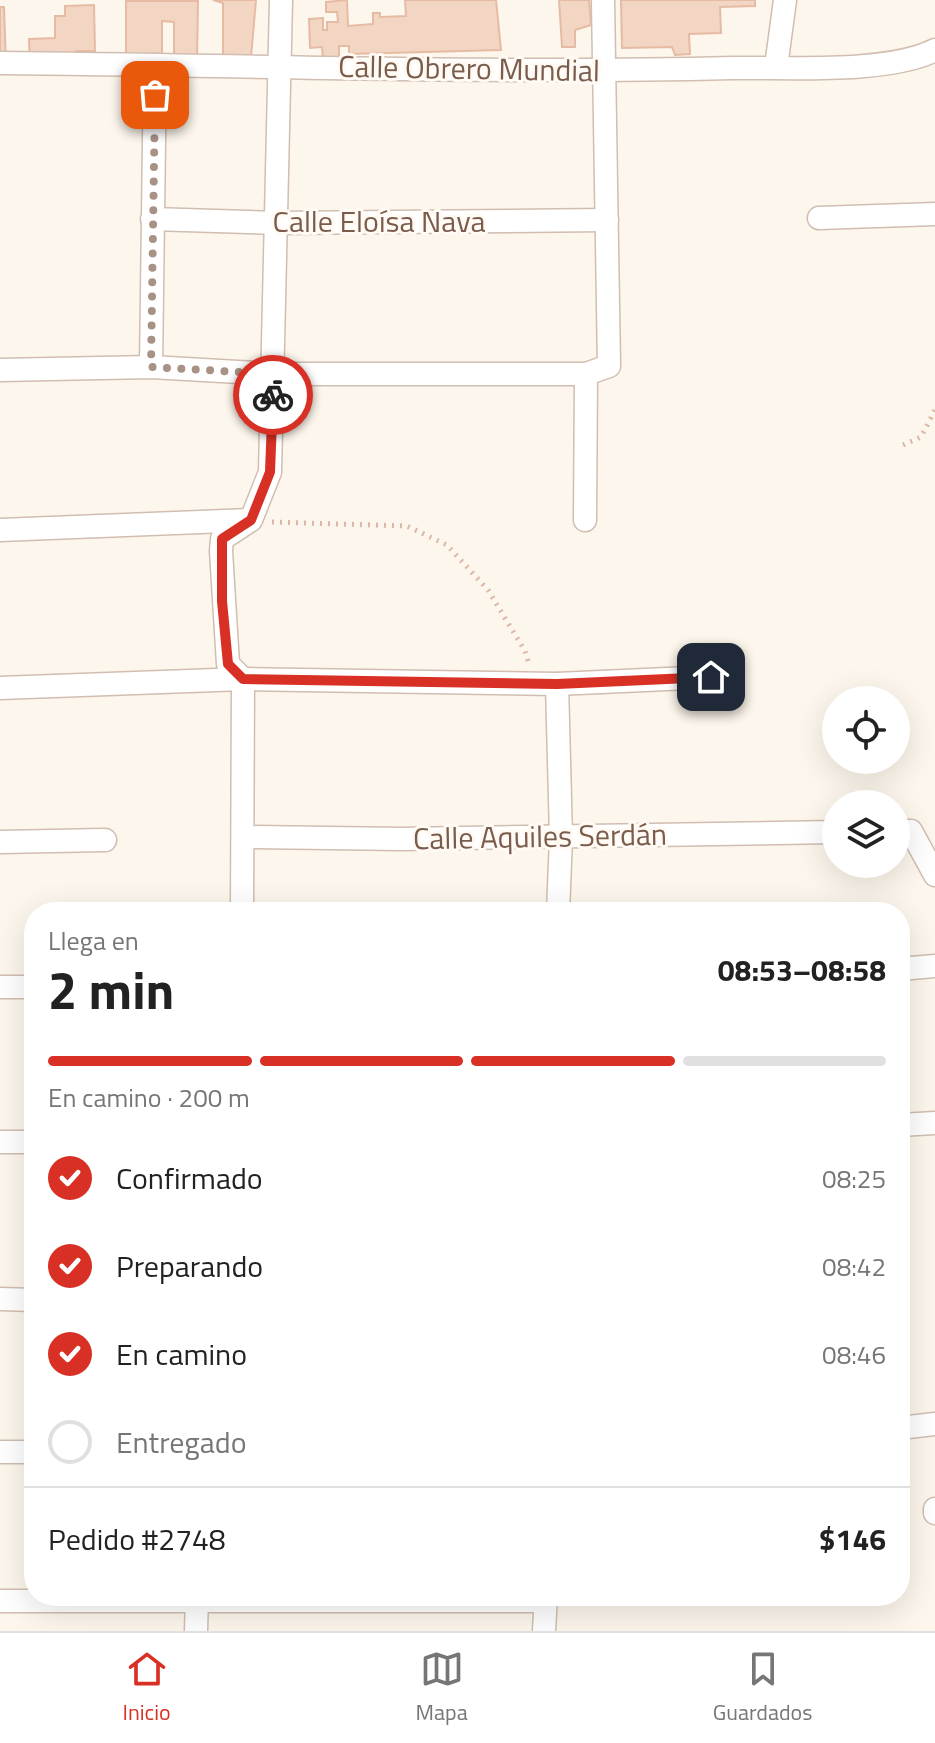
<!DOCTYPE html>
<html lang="es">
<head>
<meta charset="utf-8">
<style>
	:root { --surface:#fff; --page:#f2f2f2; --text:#222; --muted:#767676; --line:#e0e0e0; --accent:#d93025 }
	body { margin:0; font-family:"Titillium Web",sans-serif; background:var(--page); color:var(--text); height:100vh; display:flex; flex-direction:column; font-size:30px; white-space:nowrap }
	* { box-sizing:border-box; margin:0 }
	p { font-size:26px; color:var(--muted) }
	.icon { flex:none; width:44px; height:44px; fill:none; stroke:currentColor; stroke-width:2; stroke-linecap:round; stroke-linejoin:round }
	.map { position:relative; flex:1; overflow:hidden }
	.panel { position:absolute; left:24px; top:902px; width:886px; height:704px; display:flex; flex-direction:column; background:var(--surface); border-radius:32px; box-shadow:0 8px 32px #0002 }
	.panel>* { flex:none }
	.buttons { position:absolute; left:822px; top:686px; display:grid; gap:16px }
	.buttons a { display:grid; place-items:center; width:88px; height:88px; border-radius:50%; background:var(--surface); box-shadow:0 8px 32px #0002; font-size:40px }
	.pin { position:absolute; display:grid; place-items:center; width:68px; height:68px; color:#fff; margin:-34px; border-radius:16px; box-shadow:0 4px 12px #0006 }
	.courier { position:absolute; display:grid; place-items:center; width:80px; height:80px; margin:-40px; border:6px solid #d93025; border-radius:50%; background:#fff; color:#222; box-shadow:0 2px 10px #0007 }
	.headline em { font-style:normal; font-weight:700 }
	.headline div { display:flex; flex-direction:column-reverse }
	.headline { display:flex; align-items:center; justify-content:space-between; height:136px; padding:0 24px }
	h1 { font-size:52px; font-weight:700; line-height:60px }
	.bar { display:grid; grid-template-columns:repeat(4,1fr); gap:12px 8px; align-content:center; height:96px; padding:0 24px }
	.bar i { height:10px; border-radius:6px; background:var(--line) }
	.bar .active { background:var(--accent) }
	.bar p { grid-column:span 4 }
	.line { display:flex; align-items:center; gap:20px; padding:0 24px; border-top:2px solid var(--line) }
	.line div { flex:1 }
	ol { padding:0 24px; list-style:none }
	li { display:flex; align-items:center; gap:24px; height:88px }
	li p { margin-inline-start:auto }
	li .icon { padding:8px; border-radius:50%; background:var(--accent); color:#fff; stroke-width:4 }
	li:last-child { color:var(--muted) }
	li i { width:44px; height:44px; border:4px solid var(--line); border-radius:50% }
	.tabs { display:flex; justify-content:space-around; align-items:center; height:112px; border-top:2px solid var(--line); background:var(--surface); font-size:22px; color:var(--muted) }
	.tabs a { display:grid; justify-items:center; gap:4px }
	.tabs .active { color:var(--accent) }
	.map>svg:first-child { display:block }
	.building { fill:#f3d5c3; stroke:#e6bba3; stroke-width:2 }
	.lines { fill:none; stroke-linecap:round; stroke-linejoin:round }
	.minor-casing { stroke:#d1beb0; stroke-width:25 }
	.path { stroke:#d9b8a5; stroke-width:5; stroke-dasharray:2 6; stroke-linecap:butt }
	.minor { stroke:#fff; stroke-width:22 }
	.done { stroke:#a89285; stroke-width:8; stroke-dasharray:0 14.4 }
	.route { stroke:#d93025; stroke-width:10 }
	.labels { text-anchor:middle; stroke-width:6; stroke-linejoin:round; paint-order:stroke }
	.street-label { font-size:30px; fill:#7a5c4d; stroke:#fffaf3 }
</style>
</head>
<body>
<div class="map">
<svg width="935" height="1631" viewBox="0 0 935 1631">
	<rect width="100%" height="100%" fill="#fdf6ec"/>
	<!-- building -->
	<g class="building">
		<polygon points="213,0 256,0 251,57 229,58 223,54 223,3"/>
		<polygon points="347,0 348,26 373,24 373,13 380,13 380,17 406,16 405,0 496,0 501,50 349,54 349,46 339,46 339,57 323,58 322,47 310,48 309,19 323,18 323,30 327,30 327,22 338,22 337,12 326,12 326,2"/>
		<polygon points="559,0 589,0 591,25 575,30 575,47 562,47"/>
		<polygon points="621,0 755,0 755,6 720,7 721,33 689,34 690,54 675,55 672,47 622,48"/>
		<polygon points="126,1 198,1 197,61 174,61 174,22 162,21 162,61 126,61"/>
		<polygon points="94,5 95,51 76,51 76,65 30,66 29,39 55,38 55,16 65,16 65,6"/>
		<polygon points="0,7 4,7 6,64 0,64"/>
	</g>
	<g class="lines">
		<defs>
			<g id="minor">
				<path d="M 0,63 C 244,65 488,74 732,68 C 787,67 888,74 935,50"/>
				<polyline points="776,67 785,0"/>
				<polyline points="819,218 935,214"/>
				<polyline points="152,219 277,223 607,220"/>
				<polyline points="151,367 155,65"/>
				<polyline points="0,370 151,367 274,374 586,374"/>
				<polyline points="585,520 586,374 609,366 603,0"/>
				<polyline points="0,530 250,520"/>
				<polyline points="557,684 561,837 558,912"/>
				<polyline points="0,688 243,679 557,684 711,677"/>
				<polyline points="896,831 911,831 935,875"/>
				<polyline points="245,837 402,839 836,832"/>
				<polyline points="0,842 105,840"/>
				<polyline points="242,912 243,679 228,664 221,551 222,539 251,520 270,472 281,0"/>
				<polyline points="900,969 935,966"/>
				<polyline points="0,987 34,987"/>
				<polyline points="900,1125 935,1123"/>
				<polyline points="0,1142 34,1142"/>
				<polyline points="0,1299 34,1300"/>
				<polyline points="900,1428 935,1424"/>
				<polyline points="0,1452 34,1452"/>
				<polyline points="935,1509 935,1513"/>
				<polyline points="0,1601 546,1601"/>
				<polyline points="196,1631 197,1596"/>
				<polyline points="544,1631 546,1596"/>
			</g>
		</defs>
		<!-- minor casing -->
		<use href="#minor" class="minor-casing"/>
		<!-- path -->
		<g class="path">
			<polyline points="903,445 921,437 935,410"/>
			<polyline points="272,522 407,526 447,545 488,590 525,651 528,661"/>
			<polyline points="900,1519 914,1516"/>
		</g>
		<!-- minor -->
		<use href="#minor" class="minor"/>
	</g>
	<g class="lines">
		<!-- done -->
		<polyline class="done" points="155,95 151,367 274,374 273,395"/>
		<!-- route -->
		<polyline class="route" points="273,395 270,472 251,520 222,539 222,601 228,664 243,679 557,684 711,677"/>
	</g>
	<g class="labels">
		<!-- street labels -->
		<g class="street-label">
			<text transform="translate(469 69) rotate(1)" y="10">Calle Obrero Mundial</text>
			<text x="379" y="232">Calle Eloísa Nava</text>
			<text transform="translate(540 837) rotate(-1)" y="10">Calle Aquiles Serdán</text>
		</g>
	</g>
</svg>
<div class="buttons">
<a><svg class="icon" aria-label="locate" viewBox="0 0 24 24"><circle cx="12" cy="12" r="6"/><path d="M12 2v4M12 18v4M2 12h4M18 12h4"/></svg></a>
<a><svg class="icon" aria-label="layers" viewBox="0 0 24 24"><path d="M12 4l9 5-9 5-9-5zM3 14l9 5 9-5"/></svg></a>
</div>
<div class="pin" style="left:155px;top:95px;background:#ea580c"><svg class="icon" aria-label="bag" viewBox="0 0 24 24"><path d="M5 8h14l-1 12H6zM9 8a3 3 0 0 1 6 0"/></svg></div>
<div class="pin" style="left:711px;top:677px;background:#1f2937"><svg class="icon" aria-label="home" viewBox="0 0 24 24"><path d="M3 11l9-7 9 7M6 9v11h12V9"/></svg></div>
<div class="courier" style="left:273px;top:395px"><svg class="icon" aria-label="bike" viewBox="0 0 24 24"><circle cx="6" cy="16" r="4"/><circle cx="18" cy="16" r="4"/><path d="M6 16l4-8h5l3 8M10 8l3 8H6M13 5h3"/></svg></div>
<section class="panel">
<div class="headline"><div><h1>2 min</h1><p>Llega en</p></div><em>08:53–08:58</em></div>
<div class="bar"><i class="active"></i><i class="active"></i><i class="active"></i><i></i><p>En camino · 200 m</p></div>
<ol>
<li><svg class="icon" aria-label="check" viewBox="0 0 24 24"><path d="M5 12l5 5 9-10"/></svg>Confirmado<p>08:25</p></li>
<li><svg class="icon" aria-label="check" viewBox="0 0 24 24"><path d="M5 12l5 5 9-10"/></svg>Preparando<p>08:42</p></li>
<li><svg class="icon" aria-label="check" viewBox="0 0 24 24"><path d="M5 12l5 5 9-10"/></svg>En camino<p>08:46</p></li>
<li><i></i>Entregado</li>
</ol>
<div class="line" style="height:104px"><div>Pedido #2748</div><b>$146</b></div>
</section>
</div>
<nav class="tabs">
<a class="active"><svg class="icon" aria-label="home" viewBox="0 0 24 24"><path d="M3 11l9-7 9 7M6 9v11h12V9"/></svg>Inicio</a>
<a><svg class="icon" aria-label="map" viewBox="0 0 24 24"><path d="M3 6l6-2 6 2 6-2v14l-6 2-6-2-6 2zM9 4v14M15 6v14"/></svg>Mapa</a>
<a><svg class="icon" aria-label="saved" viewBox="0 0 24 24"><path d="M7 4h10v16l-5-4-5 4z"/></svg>Guardados</a>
</nav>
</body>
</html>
